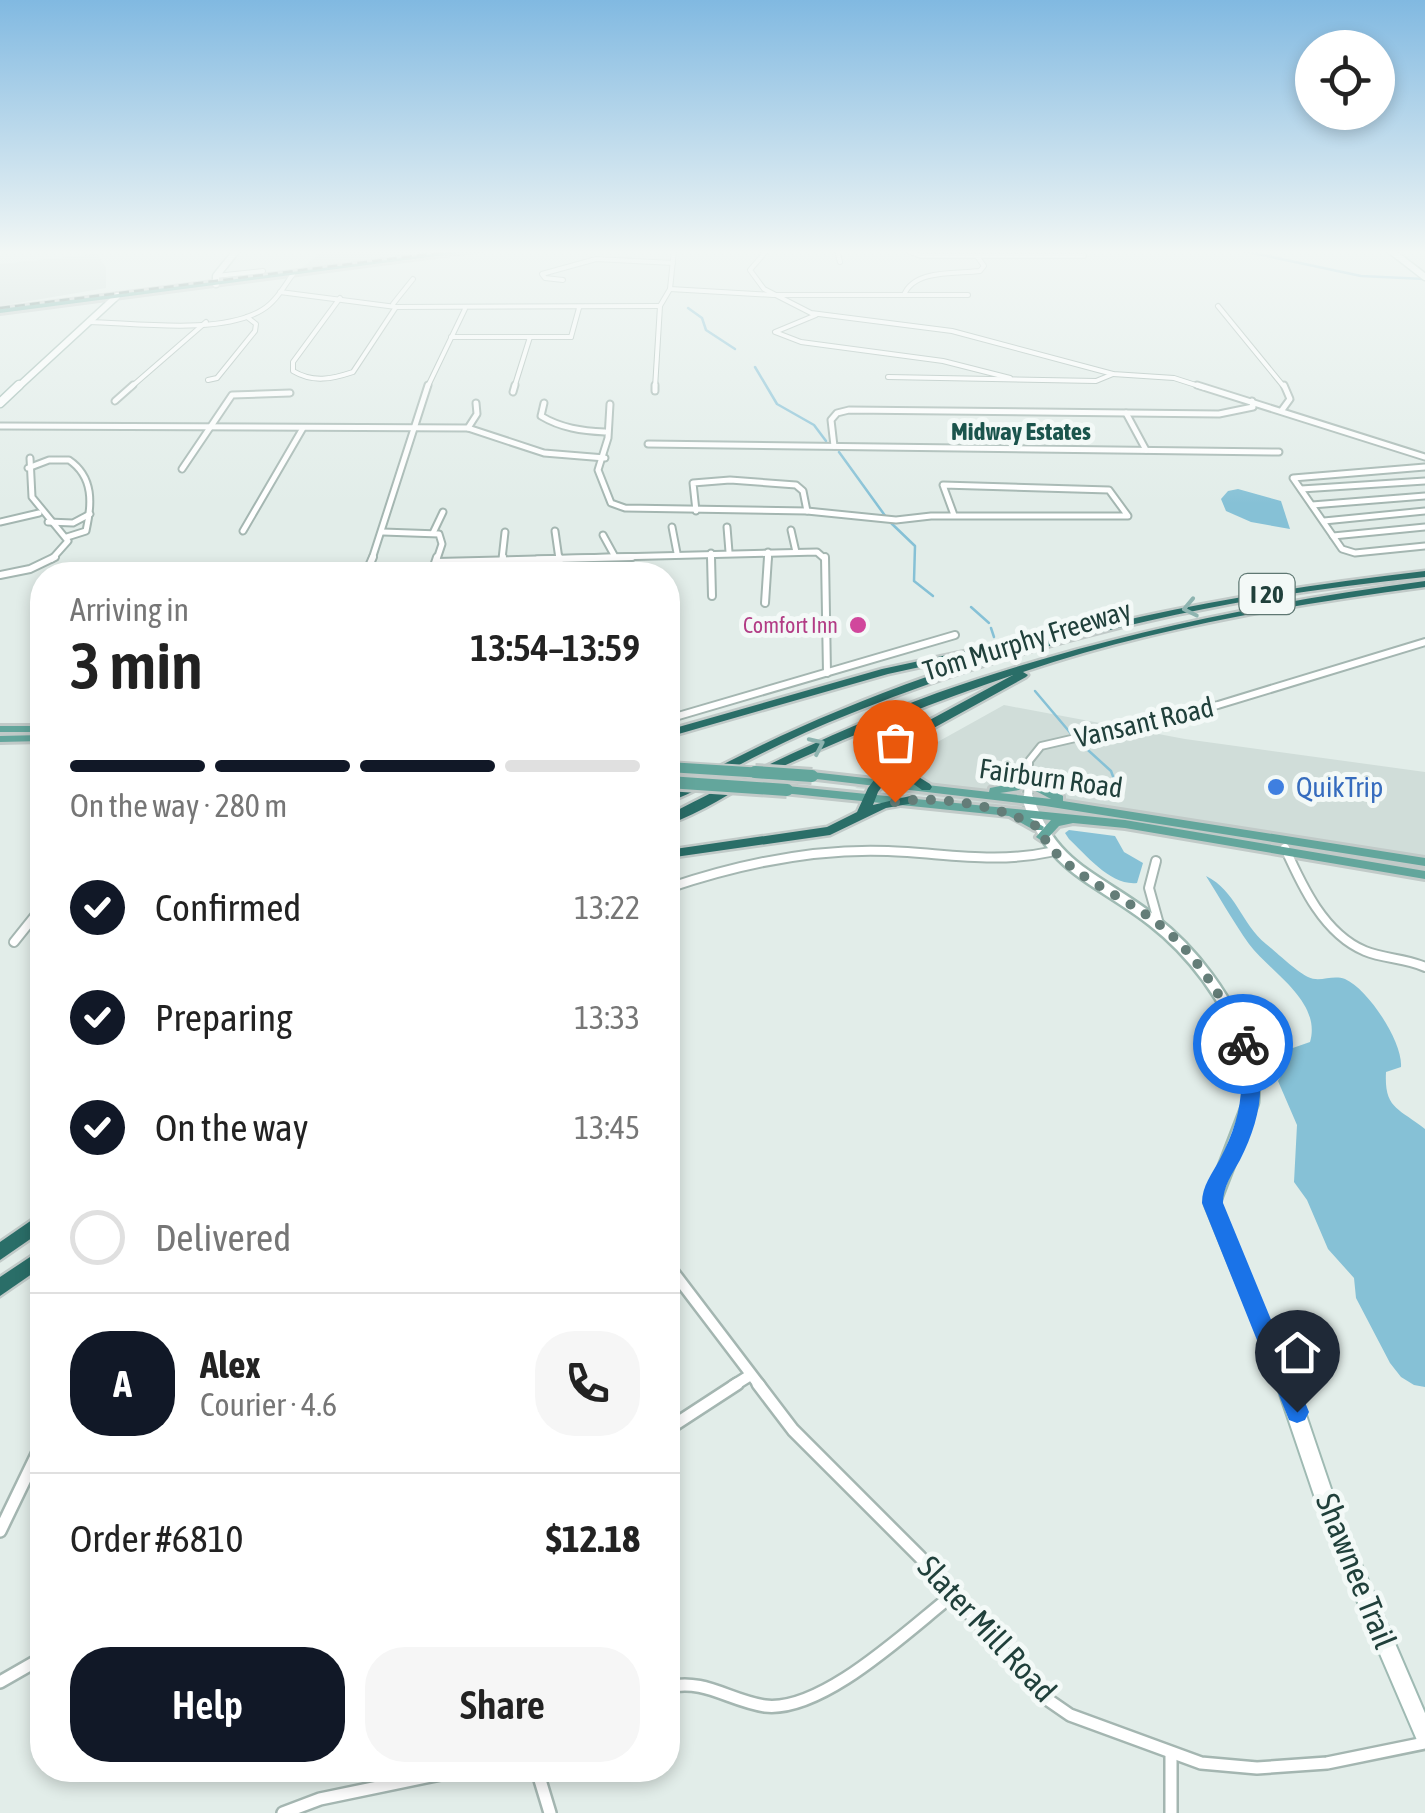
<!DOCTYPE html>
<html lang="en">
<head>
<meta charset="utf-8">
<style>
	:root { --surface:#fff; --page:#f6f6f6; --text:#222; --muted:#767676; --line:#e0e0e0; --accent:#111827 }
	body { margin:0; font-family:"Asap Condensed",sans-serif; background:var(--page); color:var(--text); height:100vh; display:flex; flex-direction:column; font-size:38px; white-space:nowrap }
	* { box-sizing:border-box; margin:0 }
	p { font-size:32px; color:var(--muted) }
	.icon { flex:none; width:55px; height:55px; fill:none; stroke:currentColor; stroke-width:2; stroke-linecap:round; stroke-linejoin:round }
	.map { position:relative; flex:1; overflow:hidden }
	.drawer { position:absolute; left:30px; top:562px; width:650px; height:1220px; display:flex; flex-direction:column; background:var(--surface); border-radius:40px; box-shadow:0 5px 15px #0003 }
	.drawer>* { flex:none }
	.buttons { position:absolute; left:1295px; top:30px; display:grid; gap:20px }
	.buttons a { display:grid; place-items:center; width:100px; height:100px; border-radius:50%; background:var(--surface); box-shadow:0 5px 15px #0003; font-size:50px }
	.pin { position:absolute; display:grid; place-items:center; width:85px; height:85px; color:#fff; margin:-102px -42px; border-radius:50% 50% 50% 0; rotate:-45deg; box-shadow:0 0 10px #0007 }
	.pin .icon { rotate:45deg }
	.courier { position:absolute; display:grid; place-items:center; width:100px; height:100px; margin:-50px; border:8px solid #1a73e8; border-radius:50%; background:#fff; color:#222; box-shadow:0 2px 12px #0007 }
	.overview em { font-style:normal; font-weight:600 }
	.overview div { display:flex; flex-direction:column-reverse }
	.overview { display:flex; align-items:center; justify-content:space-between; height:170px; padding:0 40px }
	h1 { font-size:65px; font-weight:600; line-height:75px }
	.bar { display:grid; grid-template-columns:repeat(4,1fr); gap:15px 10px; align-content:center; height:120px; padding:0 40px }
	.bar i { height:12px; border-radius:8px; background:var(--line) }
	.bar .on { background:var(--accent) }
	.bar p { grid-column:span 4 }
	.line { display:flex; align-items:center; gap:25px; padding:0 40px; border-top:2px solid var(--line) }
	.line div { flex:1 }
	.round { display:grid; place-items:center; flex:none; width:105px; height:105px; border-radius:40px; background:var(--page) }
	ol { padding:0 40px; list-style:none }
	li { display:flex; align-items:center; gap:30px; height:110px }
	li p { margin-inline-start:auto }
	li .icon { padding:10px; border-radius:50%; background:var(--accent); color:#fff; stroke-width:4 }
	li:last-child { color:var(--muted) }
	li i { width:55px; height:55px; border:5px solid var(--line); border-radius:50% }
	.cta { display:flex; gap:20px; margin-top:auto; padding:20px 40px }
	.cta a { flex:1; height:115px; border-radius:40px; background:var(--accent); color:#fff; font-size:40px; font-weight:600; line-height:115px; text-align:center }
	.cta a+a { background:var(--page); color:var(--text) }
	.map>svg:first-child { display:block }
	.built { fill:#d0ddd9 }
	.water { fill:#86c1d6 }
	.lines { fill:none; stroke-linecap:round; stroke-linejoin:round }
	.stream { stroke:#86c1d6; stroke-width:2.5 }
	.street-far5-casing { stroke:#a4b6b1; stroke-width:6 }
	.street-far4-casing { stroke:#a4b6b1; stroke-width:9 }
	.street-far3-casing { stroke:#a4b6b1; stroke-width:10 }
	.street-far2-casing { stroke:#a4b6b1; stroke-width:12 }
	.street-far1-casing { stroke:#a4b6b1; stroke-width:15 }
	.street-casing { stroke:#a4b6b1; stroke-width:16 }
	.secondary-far4-casing { stroke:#9fbab3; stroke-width:9 }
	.secondary-far3-casing { stroke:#9fbab3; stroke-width:11 }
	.secondary-far2-casing { stroke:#9fbab3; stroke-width:16 }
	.secondary-far1-casing { stroke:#9fbab3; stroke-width:19 }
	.secondary-casing { stroke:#9fbab3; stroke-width:22 }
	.primary-casing { stroke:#c1cac8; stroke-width:6 }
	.highway-casing { stroke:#c1cac8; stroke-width:5 }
	.street-far5 { stroke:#fff; stroke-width:4 }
	.street-far4 { stroke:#fff; stroke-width:5 }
	.street-far3 { stroke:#fff; stroke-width:6 }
	.street-far2 { stroke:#fff; stroke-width:8 }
	.street-far1 { stroke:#fff; stroke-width:10 }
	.street { stroke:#fff; stroke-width:11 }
	.secondary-far4 { stroke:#fff; stroke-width:6 }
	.secondary-far3 { stroke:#fff; stroke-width:8 }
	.secondary-far2 { stroke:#fff; stroke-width:11 }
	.secondary-far1 { stroke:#fff; stroke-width:14 }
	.secondary { stroke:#fff; stroke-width:18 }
	.primary { fill:#63a69c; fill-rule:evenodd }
	.highway { fill:#2a6e68; fill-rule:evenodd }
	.rail { stroke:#5b7b76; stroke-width:2.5; stroke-dasharray:10 5; stroke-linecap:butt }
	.primary-bridge-far1-casing { stroke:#c1cac8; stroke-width:14; stroke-linecap:butt }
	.primary-bridge-casing { stroke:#c1cac8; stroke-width:18; stroke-linecap:butt }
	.primary-bridge-far1 { stroke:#63a69c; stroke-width:10 }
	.primary-bridge { stroke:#63a69c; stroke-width:12 }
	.oneway { stroke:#8eb4b0 }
	.route { fill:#1a73e8 }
	.done { stroke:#647d78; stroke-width:10; stroke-dasharray:0 18 }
	.hotel-dot { fill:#d1479c; stroke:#f3f9f7; stroke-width:4 }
	.shop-dot { fill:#3f7fe0; stroke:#f3f9f7; stroke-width:4 }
	.labels { text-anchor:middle; stroke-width:10; stroke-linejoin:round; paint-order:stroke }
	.far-hotel-label { font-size:22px; fill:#b23c85; stroke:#f3f9f7; text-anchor:end }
	.far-neighbourhood-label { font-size:25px; font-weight:bold; fill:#1b544c; stroke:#f3f9f7 }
	.shield { fill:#f3f9f7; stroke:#5f7873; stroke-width:2.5 }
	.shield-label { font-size:25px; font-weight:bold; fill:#20403b }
	.street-label { font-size:28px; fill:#20403b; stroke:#f3f9f7 }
	.shop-label { font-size:28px; fill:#366cbe; stroke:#f3f9f7; text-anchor:start }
	.near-street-label { font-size:32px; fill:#20403b; stroke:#f3f9f7 }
</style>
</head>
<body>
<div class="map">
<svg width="1425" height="1813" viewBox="0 0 1425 1813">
	<rect width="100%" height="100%" fill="#e2ede9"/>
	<!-- built -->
	<g class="built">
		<polygon points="324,250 447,250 302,268"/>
		<polygon points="97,254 106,268 106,288 0,306 0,264"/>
		<polygon points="1004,705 1185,739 1425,772 1425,868 1171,825 855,788"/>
	</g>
	<!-- water -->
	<g class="water">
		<polygon points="1238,489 1281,501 1290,529 1251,522 1226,511 1221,499 1228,491"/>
		<path d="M 1069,830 L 1115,836 L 1124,852 L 1143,863 L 1137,883 C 1111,886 1086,855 1069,839 L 1065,833 Z"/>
		<path d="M 1206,876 C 1236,891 1241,923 1266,944 C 1276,952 1297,972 1308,977 C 1320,983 1332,974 1345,979 C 1368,989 1403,1042 1401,1067 L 1386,1072 C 1384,1109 1399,1108 1425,1129 L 1425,1387 L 1414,1385 L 1401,1377 L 1390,1363 L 1356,1298 L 1354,1278 L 1328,1249 L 1307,1200 L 1294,1182 L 1297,1125 L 1278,1081 L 1290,1060 L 1287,1050 L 1310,1042 C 1322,1001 1270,972 1249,944 C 1234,923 1220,898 1206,876 Z"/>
	</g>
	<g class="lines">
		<!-- stream -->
		<g class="stream">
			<polyline points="1239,250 1361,276 1425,279"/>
			<polyline points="688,308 702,318 706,330 735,349"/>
			<polyline points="755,367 777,404 814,425 826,441"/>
			<polyline points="839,452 886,517"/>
			<polyline points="890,522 915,546 914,581 933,596"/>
			<polyline points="971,607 989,623"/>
			<polyline points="991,628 994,637"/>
			<polyline points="1035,691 1073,736"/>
			<polyline points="1078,741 1111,771 1120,795"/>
		</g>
		<defs>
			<g id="street-far5">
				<polyline points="767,250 750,270 764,289 811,313 952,331 1113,374 1174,378 1205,388"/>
				<polyline points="837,250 840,262"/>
				<polyline points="905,250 921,256 1084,256"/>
				<polyline points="216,276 263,271"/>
				<polyline points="563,280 545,278 542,274 596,259 673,263"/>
				<polyline points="670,289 773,295 968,295"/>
				<polyline points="280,292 396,307 660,306"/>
				<path d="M 904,295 C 914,269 956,274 980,271 L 984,266 L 977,256"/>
				<path d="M 340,298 L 293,362 L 293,371 C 313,383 332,379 353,372 L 396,307"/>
				<polyline points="393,304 413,279"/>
				<polyline points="1218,306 1285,388"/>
				<polyline points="816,315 775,332 801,342 943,361 1010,378"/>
				<path d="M 89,322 C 136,323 221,335 262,310 C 276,302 284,286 293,274"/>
				<polyline points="451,337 571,337"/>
				<polyline points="571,337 579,308"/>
				<polyline points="888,377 1096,381 1113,374"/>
				<polyline points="208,380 217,378 255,331 256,324 247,317"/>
				<polyline points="130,388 206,322"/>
				<polyline points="427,388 465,309"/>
				<polyline points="514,388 530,337"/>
				<polyline points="655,388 660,306 670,289 674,250"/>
			</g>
			<g id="street-far4">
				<polyline points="1197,385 1425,457"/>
				<polyline points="655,391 655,385"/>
				<polyline points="513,392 515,385"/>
				<polyline points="115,401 133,385"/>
				<path d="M 544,403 L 541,416 C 561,428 582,431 605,432"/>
				<polyline points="610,404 608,438 598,470 611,503 625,508 807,511 896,520 931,516 1128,516 1109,490 943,485 954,515"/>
				<polyline points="1282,410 1290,399 1284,385"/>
				<polyline points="1126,413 1146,450"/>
				<polyline points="0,426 468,428 544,453 605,458"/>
				<polyline points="468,428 477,414 476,403"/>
				<polyline points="648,444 1279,452"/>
				<polyline points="834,446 831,420 837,413 849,410 1219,414 1253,407 1252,401"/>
				<polyline points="30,458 32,497 68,541 52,559"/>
				<polyline points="1425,467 1293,478 1342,549 1355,553 1425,546"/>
				<path d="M 28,468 L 49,460 L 69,460 C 94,477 92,504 86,531 L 67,537"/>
				<polyline points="182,469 232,395 290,393"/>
				<polyline points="1301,489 1425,481"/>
				<polyline points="1312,505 1425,496"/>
				<polyline points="696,511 693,483 730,480 796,485 803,491 807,511"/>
				<polyline points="1324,521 1425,511"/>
				<polyline points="0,522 39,513"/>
				<polyline points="48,522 73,523 90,514"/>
				<polyline points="672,527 677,553"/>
				<polyline points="727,527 729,552"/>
				<polyline points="791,530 796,552"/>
				<polyline points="243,531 303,428"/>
				<polyline points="555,531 559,559"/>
				<polyline points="383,532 439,534 442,544 437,559"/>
				<polyline points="433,533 443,512"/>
				<polyline points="603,535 614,555"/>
				<polyline points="1333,536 1425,527"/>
				<polyline points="711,553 711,559"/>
				<polyline points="372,559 428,385"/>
				<polyline points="502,559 505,532"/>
				<polyline points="537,559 817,552 825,559"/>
				<polyline points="768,559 768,552"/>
			</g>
			<g id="street-far3">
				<polyline points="559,557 561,575"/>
				<polyline points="711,557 712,596"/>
				<polyline points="825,557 827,673"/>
				<polyline points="437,562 632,557"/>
				<polyline points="0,575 30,569 55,557"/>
				<polyline points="365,575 373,557"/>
				<polyline points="431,575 437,557"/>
				<polyline points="501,575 503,557"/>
				<polyline points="765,603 768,557"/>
				<polyline points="668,719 955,635"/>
				<polyline points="1029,775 1029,761 1041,746 1218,705 1425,642"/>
			</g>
			<g id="street-far2">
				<polyline points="1028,799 1029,772"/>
				<path d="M 1285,848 C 1302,886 1324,934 1365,951 C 1384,959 1406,958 1425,967"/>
				<polyline points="1156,861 1149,888 1159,924"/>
				<path d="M 668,888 C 739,864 813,848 888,851 C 943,853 995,864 1050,852"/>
				<polyline points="14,942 42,907"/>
			</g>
			<g id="street-far1">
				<polyline points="668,1265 760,1386"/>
				<polyline points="733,1386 749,1376"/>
			</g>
			<g id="street">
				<polyline points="758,1384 793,1430 920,1557 1041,1695 1070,1715 1201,1763 1257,1768 1327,1763 1425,1743"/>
				<polyline points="668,1429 737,1384"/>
				<polyline points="0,1531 42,1444"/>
				<polyline points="0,1682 42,1658"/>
				<path d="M 668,1687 C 704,1678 730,1701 765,1706 C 823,1713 910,1628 954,1594"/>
				<polyline points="1171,1754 1171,1813"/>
				<polyline points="537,1770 550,1813"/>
				<polyline points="283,1813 320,1799 460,1770"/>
			</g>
			<g id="secondary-far4">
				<polyline points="1390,250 1425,277"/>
				<polyline points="216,284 216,276 237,250"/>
				<polyline points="17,388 117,296"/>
			</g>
			<polyline id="secondary-far3" points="0,403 19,385"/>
			<path id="secondary-far2" d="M 1028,799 C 1052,870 1100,879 1153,921 C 1193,952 1227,998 1245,1046"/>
			<polyline id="secondary-far1" points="1244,1043 1252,1074 1251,1102 1212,1203 1287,1386"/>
			<polyline id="secondary" points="1286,1384 1331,1517 1425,1736"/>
			<g id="primary">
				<polygon points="464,250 482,250 0,313 0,309"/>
				<rect x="0" y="726" width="42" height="6"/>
				<polygon points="42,735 42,741 0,742 0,736"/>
				<path d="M 812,772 L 989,792 L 990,788 L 1011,784 L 1024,773 L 1028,772 L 1032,773 L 1040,783 L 1063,796 L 1063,801 L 1425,858 L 1425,866 L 1045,806 L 808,778 L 806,776 L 808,774 ZM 1027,782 L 1032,789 L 1051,799 L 1000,793 L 1019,790 Z"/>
				<path d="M 787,786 L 1125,820 L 1425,871 L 1425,879 L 1125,828 L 1073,823 L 1059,826 L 1046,840 L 1042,841 L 1036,837 L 1042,830 L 1034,830 L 1009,816 L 783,793 L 781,790 L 783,787 ZM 1030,818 L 1051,820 L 1042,830 L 1044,827 Z"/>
			</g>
			<g id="highway">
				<path d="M 1425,571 L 1425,577 C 1360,584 1294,592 1230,604 C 1100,628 974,664 852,713 C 814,728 777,745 741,764 C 718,777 693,794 668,802 L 668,793 C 723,764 779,735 838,711 C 1024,632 1225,594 1425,571 Z"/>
				<path d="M 1425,581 L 1425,587 C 1289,605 1153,628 1023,672 L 1028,675 L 1026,677 L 921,735 L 900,762 L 906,769 L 930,784 L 932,787 L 930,790 L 922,790 L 894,770 L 878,792 L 873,805 L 910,796 L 914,797 L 916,800 L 914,803 L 886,808 L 830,835 L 668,858 L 668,850 L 827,827 L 857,812 L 868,788 L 913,729 L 1013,675 C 930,703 850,736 770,772 C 736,788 703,813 668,824 L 668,815 C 755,770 844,727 937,693 C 1096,637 1259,603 1425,581 Z"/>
				<polygon points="1026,638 1031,641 1030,643 888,674 668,737 668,730 882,669"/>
				<polygon points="42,1213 42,1231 0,1260 0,1242"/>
				<polygon points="42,1249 42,1267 0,1296 0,1277"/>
			</g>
		</defs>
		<!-- street-far5 casing -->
		<use href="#street-far5" class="street-far5-casing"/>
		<!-- street-far4 casing -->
		<use href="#street-far4" class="street-far4-casing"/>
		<!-- street-far3 casing -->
		<use href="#street-far3" class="street-far3-casing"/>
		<!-- street-far2 casing -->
		<use href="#street-far2" class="street-far2-casing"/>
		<!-- street-far1 casing -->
		<use href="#street-far1" class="street-far1-casing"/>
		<!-- street casing -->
		<use href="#street" class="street-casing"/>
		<!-- secondary-far4 casing -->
		<use href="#secondary-far4" class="secondary-far4-casing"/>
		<!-- secondary-far3 casing -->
		<use href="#secondary-far3" class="secondary-far3-casing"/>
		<!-- secondary-far2 casing -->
		<use href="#secondary-far2" class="secondary-far2-casing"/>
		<!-- secondary-far1 casing -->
		<use href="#secondary-far1" class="secondary-far1-casing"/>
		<!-- secondary casing -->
		<use href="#secondary" class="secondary-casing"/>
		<!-- primary casing -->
		<use href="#primary" class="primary-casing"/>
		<!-- highway casing -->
		<use href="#highway" class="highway-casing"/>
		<!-- street-far5 -->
		<use href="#street-far5" class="street-far5"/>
		<!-- street-far4 -->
		<use href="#street-far4" class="street-far4"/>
		<!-- street-far3 -->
		<use href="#street-far3" class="street-far3"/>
		<!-- street-far2 -->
		<use href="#street-far2" class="street-far2"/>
		<!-- street-far1 -->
		<use href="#street-far1" class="street-far1"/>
		<!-- street -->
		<use href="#street" class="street"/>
		<!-- secondary-far4 -->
		<use href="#secondary-far4" class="secondary-far4"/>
		<!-- secondary-far3 -->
		<use href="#secondary-far3" class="secondary-far3"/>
		<!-- secondary-far2 -->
		<use href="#secondary-far2" class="secondary-far2"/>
		<!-- secondary-far1 -->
		<use href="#secondary-far1" class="secondary-far1"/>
		<!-- secondary -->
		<use href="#secondary" class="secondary"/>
		<!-- primary -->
		<use href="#primary" class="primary"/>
		<!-- highway -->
		<use href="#highway" class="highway"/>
		<!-- rail -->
		<polyline class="rail" points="0,308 461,250"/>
		<defs>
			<polyline id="primary-bridge-far1" points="668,767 795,775"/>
			<g id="primary-bridge">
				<polyline points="755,772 812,776"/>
				<polyline points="668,782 787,790"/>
			</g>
		</defs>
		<!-- primary-bridge-far1 casing -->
		<use href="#primary-bridge-far1" class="primary-bridge-far1-casing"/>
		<!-- primary-bridge casing -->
		<use href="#primary-bridge" class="primary-bridge-casing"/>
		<!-- primary-bridge-far1 -->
		<use href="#primary-bridge-far1" class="primary-bridge-far1"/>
		<!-- primary-bridge -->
		<use href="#primary-bridge" class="primary-bridge"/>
	</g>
	<!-- one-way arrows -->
	<defs><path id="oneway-chevron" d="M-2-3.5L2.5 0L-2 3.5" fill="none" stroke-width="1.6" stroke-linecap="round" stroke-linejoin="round" transform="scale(2.5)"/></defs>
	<g class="oneway">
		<use href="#oneway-chevron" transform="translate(1190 608) rotate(168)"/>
		<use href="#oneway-chevron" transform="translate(817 745) rotate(-25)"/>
	</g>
	<!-- sky -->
	<linearGradient id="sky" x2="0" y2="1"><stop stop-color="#81b9e1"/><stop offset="0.5" stop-color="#f2f7f5"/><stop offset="1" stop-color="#f2f7f5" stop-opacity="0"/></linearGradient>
	<rect width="1425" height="504" fill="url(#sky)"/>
	<!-- route -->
	<path class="route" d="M 1243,1037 L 1249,1039 C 1269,1080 1260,1120 1240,1160 C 1232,1174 1223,1187 1223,1203 L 1309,1412 L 1305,1420 L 1297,1423 L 1289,1420 L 1202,1203 C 1202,1186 1212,1174 1220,1159 C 1240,1121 1248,1085 1234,1044 Z"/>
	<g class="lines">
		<!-- done -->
		<path class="done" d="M 895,802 C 939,795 999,805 1038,827 C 1060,873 1112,889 1152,919 C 1192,948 1225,998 1243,1044"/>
	</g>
	<!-- markers -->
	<circle class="hotel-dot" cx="858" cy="625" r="10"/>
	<circle class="shop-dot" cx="1276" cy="787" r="10"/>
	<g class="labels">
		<!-- far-hotel labels -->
		<g class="far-hotel-label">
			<text x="838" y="633">Comfort Inn</text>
		</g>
		<!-- far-neighbourhood labels -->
		<g class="far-neighbourhood-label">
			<text x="1021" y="440">Midway Estates</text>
		</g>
		<!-- shield labels -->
		<rect class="shield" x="1239.5" y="574" width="55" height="40" rx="8"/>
		<g class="shield-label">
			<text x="1267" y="603">I 20</text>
		</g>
		<!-- street labels -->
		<g class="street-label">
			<text transform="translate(1027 640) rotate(-17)" y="10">Tom Murphy Freeway</text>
			<text transform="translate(1144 722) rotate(-13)" y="10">Vansant Road</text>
			<text transform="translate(1051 778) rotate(8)" y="10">Fairburn Road</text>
		</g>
		<!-- shop labels -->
		<g class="shop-label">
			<text x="1296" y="797">QuikTrip</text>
		</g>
		<!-- near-street labels -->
		<g class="near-street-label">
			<text transform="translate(1356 1571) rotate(68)" y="11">Shawnee Trail</text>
			<text transform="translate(987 1629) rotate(47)" y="11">Slater Mill Road</text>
		</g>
	</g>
</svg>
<div class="buttons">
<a><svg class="icon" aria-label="locate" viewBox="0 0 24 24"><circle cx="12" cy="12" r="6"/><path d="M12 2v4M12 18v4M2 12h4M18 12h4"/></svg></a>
</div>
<div class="pin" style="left:895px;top:802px;background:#ea580c"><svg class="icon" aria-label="bag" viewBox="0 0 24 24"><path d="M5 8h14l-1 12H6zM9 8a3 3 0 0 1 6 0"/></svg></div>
<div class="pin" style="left:1297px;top:1412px;background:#1f2937"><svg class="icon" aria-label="home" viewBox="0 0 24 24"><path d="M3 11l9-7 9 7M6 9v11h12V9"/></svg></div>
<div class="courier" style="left:1243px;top:1044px"><svg class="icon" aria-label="bike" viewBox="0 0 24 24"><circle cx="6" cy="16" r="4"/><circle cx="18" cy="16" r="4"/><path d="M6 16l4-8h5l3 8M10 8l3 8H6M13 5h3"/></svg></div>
<section class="drawer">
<div class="overview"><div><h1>3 min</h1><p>Arriving in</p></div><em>13:54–13:59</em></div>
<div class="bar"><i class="on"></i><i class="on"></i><i class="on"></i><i></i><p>On the way · 280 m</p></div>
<ol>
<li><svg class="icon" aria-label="check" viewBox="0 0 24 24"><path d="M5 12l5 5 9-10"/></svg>Confirmed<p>13:22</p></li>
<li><svg class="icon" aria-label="check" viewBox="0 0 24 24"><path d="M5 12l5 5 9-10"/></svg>Preparing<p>13:33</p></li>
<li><svg class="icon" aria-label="check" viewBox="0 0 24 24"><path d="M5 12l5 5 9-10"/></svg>On the way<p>13:45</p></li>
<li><i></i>Delivered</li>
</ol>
<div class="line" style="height:180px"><b class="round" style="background:var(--accent);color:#fff">A</b><div><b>Alex</b><p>Courier · 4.6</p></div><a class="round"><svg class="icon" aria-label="phone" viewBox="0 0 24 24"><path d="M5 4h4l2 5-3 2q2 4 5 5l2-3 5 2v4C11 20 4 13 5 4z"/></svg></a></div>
<div class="line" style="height:130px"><div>Order #6810</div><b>$12.18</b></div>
<div class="cta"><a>Help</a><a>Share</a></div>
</section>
</div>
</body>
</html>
